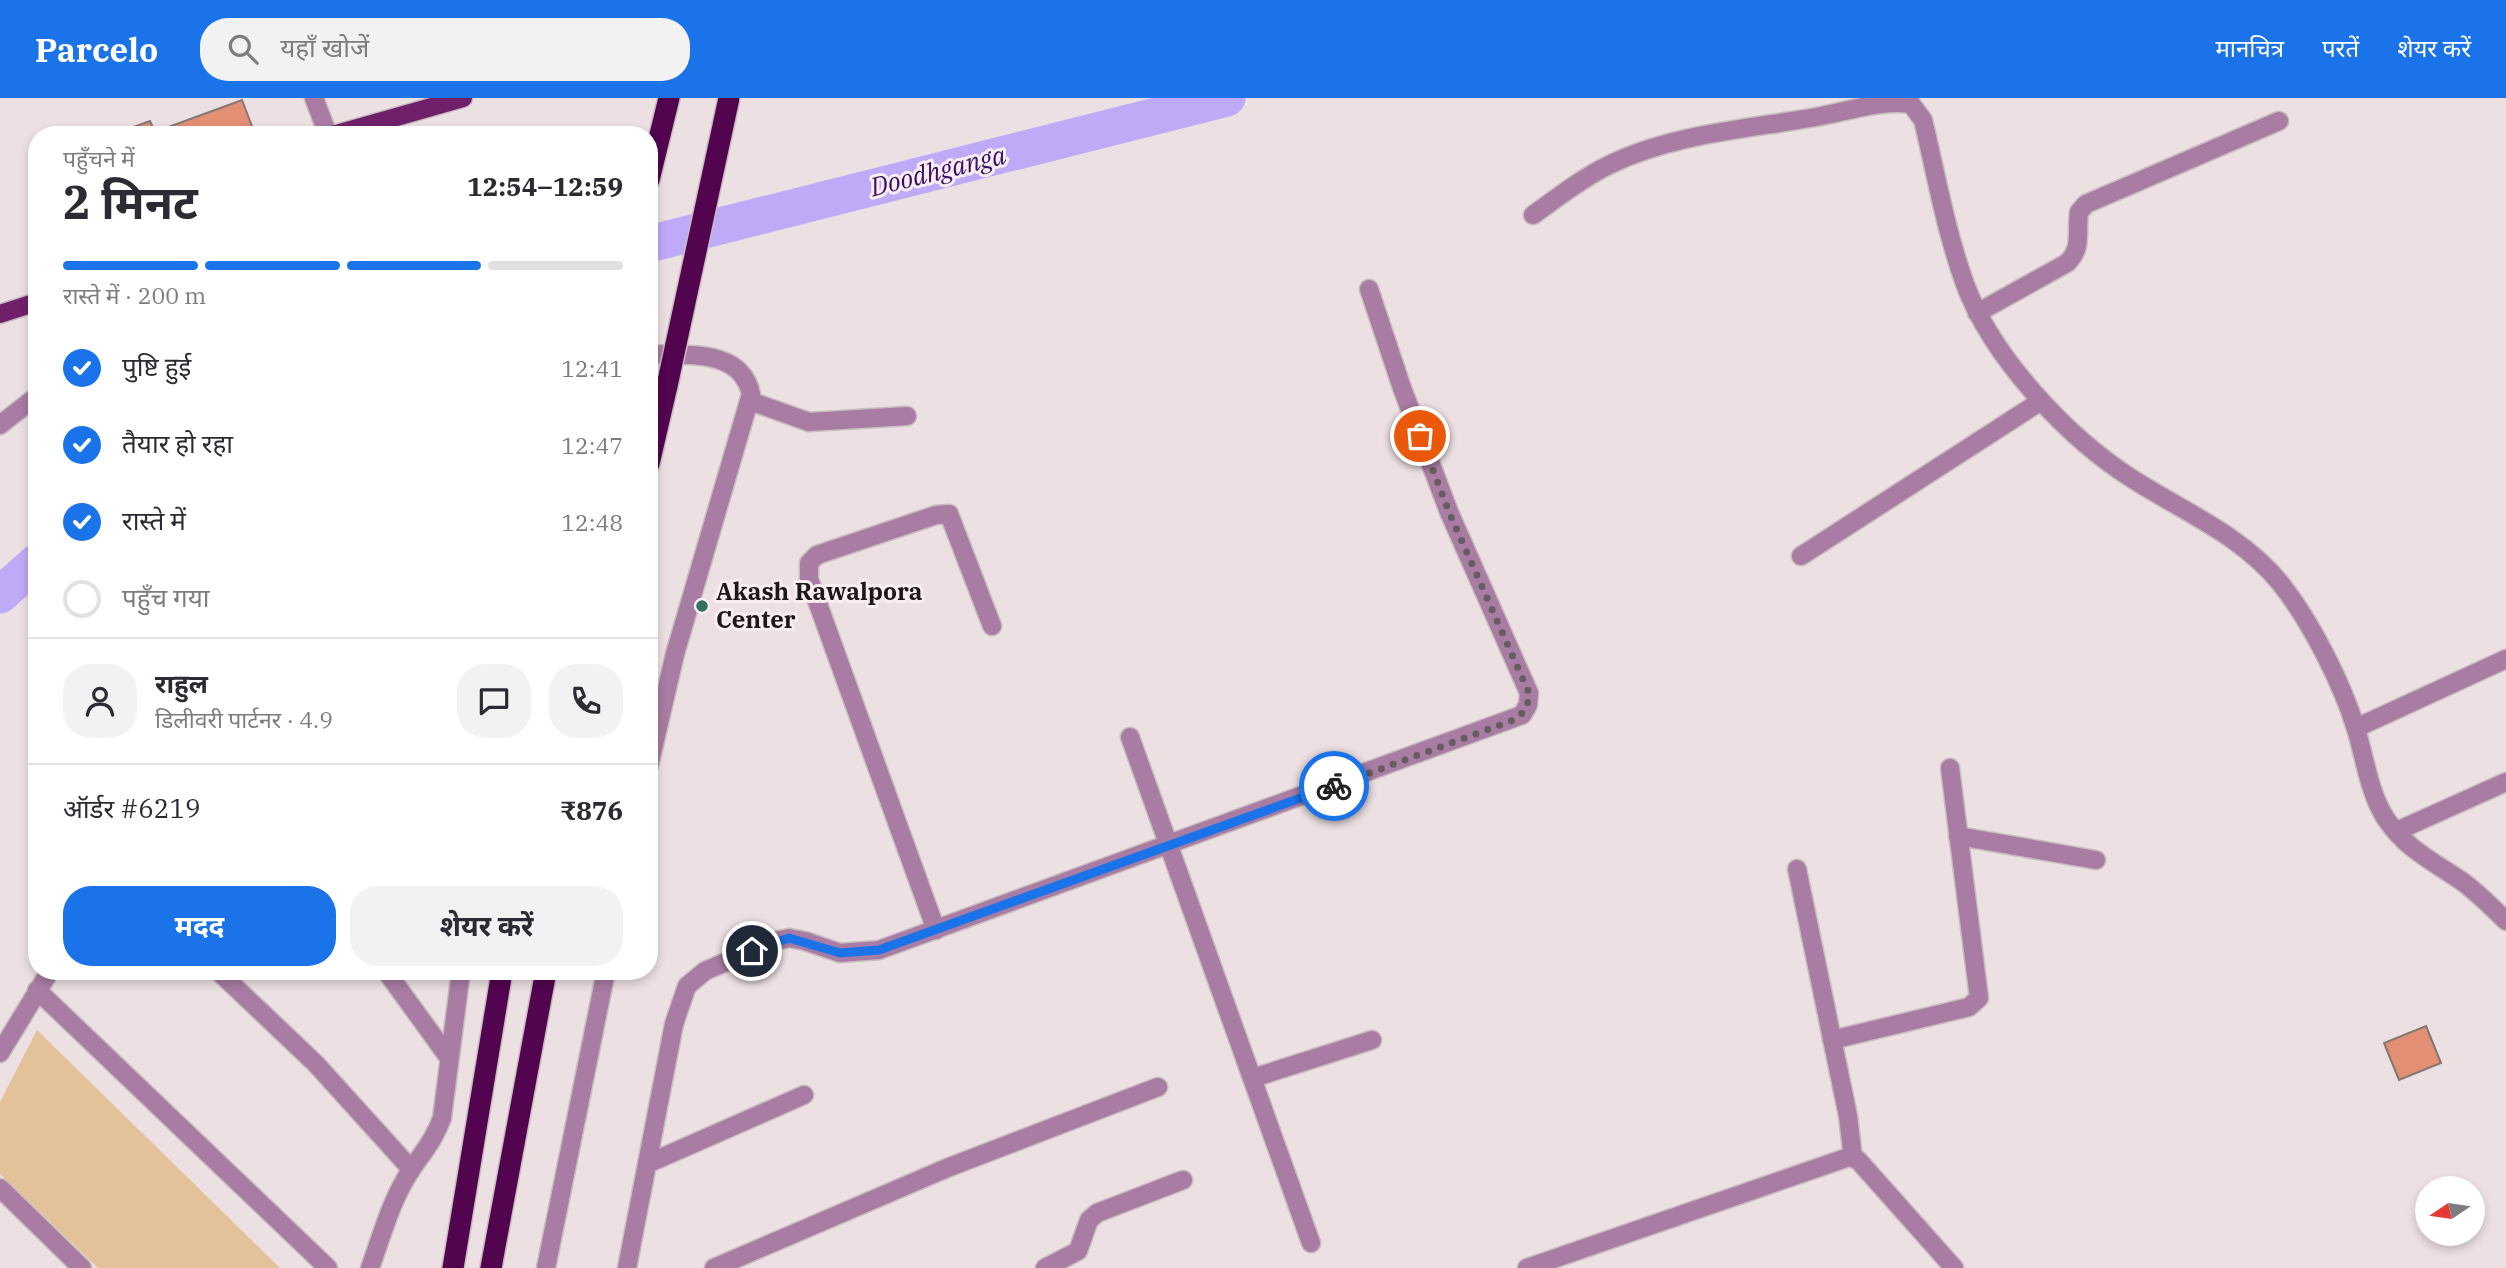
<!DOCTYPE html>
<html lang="hi">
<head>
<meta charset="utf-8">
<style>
	:root { --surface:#fff; --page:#f2f2f3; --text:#2b2b33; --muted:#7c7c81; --line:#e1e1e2; --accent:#1a73e8 }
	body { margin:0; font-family:"IBM Plex Serif","Noto Sans Devanagari",serif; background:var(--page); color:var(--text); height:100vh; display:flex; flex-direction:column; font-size:26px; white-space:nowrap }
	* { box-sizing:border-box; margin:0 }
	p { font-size:23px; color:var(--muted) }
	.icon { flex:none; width:38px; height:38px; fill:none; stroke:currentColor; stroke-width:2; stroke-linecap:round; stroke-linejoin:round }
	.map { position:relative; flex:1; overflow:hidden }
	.drawer { position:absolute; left:28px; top:28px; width:630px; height:854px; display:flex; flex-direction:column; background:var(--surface); border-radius:28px; box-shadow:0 4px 10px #0003 }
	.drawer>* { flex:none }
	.needle { width:46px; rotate:257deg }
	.fabs { position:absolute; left:2415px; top:1078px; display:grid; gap:14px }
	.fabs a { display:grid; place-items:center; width:70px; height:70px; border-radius:50%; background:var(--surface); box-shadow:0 4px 10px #0003; font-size:35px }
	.pin { position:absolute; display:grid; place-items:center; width:60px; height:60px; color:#fff; margin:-30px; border:4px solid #fff; border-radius:50%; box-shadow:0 2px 7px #0007 }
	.courier { position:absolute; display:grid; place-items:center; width:70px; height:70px; margin:-35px; border:5px solid #1a73e8; border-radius:50%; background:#fff; color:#222; box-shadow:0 2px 9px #0007 }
	.overview em { font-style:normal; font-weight:700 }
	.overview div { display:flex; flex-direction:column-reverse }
	.overview { display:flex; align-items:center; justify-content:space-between; height:119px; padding:0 35px }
	h1 { font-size:46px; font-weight:700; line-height:52px }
	.bar { display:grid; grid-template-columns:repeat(4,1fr); gap:10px 7px; align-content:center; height:84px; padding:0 35px }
	.bar i { height:9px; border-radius:5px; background:var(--line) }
	.bar .on { background:var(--accent) }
	.bar p { grid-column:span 4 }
	.line { display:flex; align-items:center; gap:18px; padding:0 35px; border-top:2px solid var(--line) }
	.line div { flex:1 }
	.round { display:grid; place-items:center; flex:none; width:74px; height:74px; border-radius:28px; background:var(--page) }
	ol { padding:0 35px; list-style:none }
	li { display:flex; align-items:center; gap:21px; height:77px }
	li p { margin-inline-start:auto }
	li .icon { padding:7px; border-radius:50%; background:var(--accent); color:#fff; stroke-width:4 }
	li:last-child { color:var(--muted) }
	li i { width:38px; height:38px; border:4px solid var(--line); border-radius:50% }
	.button { display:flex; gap:14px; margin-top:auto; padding:14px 35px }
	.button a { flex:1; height:80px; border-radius:28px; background:var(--accent); color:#fff; font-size:28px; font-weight:700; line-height:80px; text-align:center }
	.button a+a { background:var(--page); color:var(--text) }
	header { display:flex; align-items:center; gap:42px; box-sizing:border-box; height:98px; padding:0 35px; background:var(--accent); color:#fff }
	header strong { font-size:33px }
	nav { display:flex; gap:38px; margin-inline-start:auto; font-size:24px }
	.search { width:490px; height:63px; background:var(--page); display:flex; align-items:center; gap:18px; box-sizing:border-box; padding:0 24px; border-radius:28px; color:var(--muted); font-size:26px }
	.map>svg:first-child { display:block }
	.green { fill:#e3c299 }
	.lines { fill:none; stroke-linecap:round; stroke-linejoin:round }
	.river { stroke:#bfaaf7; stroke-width:37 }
	.building { fill:#e38f74; stroke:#827773; stroke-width:2 }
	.minor-casing { stroke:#c7bcbe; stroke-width:21 }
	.major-casing { stroke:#c7bcbe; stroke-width:21 }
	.highway-casing { stroke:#c7bcbe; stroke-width:24 }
	.minor { stroke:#a87ca3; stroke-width:18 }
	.major { stroke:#70206b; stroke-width:18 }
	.highway { stroke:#52044f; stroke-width:21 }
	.highway-bridge-casing { stroke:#c7bcbe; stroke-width:24; stroke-linecap:butt }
	.highway-bridge { stroke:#52044f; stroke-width:21 }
	.done { stroke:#655d5f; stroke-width:7; stroke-dasharray:0 12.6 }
	.route { stroke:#1a73e8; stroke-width:9 }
	.poi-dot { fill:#307161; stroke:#faedef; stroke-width:2.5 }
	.labels { text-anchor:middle; stroke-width:6; stroke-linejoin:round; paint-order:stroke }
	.poi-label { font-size:24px; font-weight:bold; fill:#1c1718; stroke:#faedef; text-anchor:start }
	.water-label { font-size:26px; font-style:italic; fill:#360f68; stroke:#faedef }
</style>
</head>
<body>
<header>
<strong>Parcelo</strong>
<div class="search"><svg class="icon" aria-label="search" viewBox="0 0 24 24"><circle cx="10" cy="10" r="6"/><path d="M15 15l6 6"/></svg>यहाँ खोजें</div>
<nav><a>मानचित्र</a><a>परतें</a><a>शेयर करें</a></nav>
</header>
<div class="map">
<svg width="2506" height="1170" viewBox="0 0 2506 1170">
	<rect width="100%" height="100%" fill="#ede0e2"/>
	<!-- green -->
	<polygon class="green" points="37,932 280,1170 98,1170 0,1076 0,1004"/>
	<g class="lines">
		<!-- river -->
		<g class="river">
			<polyline points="649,146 1227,0"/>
			<polyline points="0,497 37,464"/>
		</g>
	</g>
	<!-- building -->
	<g class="building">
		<polygon points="242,2 253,31 238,37 136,37 133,29 150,23 155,34"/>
		<polygon points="2426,928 2441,965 2399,982 2384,945"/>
	</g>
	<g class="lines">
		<defs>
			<g id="minor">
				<polyline points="314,0 328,37"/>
				<path d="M 1533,117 C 1557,100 1582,80 1609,67 C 1672,36 1748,31 1816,19 C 1846,14 1882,1 1911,6 L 1923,22 C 1936,76 1946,134 1965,186 C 1992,259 2066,338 2131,380 C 2182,413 2242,437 2281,486 C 2311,524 2342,585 2356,631 C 2365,660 2369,695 2386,721 C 2406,751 2434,764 2463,784 C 2479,796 2492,809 2506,823"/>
				<path d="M 1977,215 L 2067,165 C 2083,150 2076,134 2079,114 L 2086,106 L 2279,23"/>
				<path d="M 649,256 C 687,258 741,250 751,296 L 675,556 L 649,668"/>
				<polyline points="750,303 809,324 907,318"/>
				<polyline points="0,327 37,298"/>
				<polyline points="1801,458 2041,303"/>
				<polyline points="2356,630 2506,561"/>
				<polyline points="1130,639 1311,1145"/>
				<polyline points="2397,733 2506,684"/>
				<polyline points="1958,738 2096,762"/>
				<polyline points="1797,771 1848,1018 1853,1060"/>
				<polyline points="936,832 809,481 809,465 817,457 936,417 949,416 992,528"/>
				<polyline points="218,873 316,966 411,1071"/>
				<polyline points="386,873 449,960"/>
				<polyline points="37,892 328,1170"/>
				<polyline points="1832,942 1969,909 1979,900 1950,670"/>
				<polyline points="0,955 50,873"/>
				<polyline points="1253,980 1372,942"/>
				<polyline points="647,1066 804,997"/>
				<polyline points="0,1090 82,1170"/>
				<path d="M 370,1170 C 382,1137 391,1102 411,1072 C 423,1054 434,1042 442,1020 L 461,873"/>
				<polyline points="546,1170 606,873"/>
				<polyline points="627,1170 674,926 687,888 705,873 775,843 789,840 805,843 840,855 879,852 1522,617 1528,607 1529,595 1449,414 1402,290 1369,191"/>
				<polyline points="714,1170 947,1070 1158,989"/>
				<polyline points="1045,1170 1078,1153 1089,1122 1097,1115 1183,1082"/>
				<polyline points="1527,1170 1849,1059 1858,1062 1954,1170"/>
			</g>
			<g id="major">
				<polyline points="333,37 463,0"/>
				<polyline points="0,216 37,204"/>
			</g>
			<g id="highway">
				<polyline points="649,82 669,0"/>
				<polyline points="649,366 667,288"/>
				<polyline points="453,1170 502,873"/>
				<polyline points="491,1170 546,873"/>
			</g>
		</defs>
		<!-- minor casing -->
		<use href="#minor" class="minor-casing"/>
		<!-- major casing -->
		<use href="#major" class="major-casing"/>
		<!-- highway casing -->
		<use href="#highway" class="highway-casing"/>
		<!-- minor -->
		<use href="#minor" class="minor"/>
		<!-- major -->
		<use href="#major" class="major"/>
		<!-- highway -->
		<use href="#highway" class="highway"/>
		<defs>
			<polyline id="highway-bridge" points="667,288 729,0"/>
		</defs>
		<!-- highway-bridge casing -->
		<use href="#highway-bridge" class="highway-bridge-casing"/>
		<!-- highway-bridge -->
		<use href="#highway-bridge" class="highway-bridge"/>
	</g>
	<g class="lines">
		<!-- done -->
		<path class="done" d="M 1334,688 L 1511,623 C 1524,616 1528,610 1529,595 L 1449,414 L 1420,338"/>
		<!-- route -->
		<polyline class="route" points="752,853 789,840 840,855 879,852 1334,688"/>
	</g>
	<!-- markers -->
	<circle class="poi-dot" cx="702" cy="508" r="7"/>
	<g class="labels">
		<!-- poi labels -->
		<g class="poi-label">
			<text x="716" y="502">Akash Rawalpora<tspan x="716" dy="28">Center</tspan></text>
		</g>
		<!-- water labels -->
		<g class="water-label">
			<text transform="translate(938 73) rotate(-14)" y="9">Doodhganga</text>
		</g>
	</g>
</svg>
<div class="fabs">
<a><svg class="needle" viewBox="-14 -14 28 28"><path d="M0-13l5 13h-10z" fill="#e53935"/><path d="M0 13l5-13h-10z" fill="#7c7c81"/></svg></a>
</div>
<div class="pin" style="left:1420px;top:338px;background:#ea580c"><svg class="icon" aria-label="bag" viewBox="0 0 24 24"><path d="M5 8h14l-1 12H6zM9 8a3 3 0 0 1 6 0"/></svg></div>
<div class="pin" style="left:752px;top:853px;background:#1f2937"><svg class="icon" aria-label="home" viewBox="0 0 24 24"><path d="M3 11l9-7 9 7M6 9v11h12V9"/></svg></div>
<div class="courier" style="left:1334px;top:688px"><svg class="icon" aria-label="bike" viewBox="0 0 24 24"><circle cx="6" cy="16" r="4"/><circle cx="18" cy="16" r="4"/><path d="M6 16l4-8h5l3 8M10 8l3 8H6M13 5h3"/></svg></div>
<section class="drawer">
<div class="overview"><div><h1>2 मिनट</h1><p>पहुँचने में</p></div><em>12:54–12:59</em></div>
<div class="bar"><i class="on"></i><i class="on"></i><i class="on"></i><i></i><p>रास्ते में · 200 m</p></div>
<ol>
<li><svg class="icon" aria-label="check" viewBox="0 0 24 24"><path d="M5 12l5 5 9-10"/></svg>पुष्टि हुई<p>12:41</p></li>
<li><svg class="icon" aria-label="check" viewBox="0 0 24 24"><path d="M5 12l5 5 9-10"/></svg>तैयार हो रहा<p>12:47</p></li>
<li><svg class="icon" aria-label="check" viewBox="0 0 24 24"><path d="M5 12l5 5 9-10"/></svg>रास्ते में<p>12:48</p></li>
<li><i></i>पहुँच गया</li>
</ol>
<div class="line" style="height:126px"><a class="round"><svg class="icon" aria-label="person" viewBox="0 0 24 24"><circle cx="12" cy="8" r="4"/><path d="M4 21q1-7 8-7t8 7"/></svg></a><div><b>राहुल</b><p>डिलीवरी पार्टनर · 4.9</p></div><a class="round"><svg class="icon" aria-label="chat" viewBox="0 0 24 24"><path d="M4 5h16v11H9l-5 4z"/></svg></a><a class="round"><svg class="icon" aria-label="phone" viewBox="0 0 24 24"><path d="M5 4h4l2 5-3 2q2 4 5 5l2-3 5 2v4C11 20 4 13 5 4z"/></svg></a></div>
<div class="line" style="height:91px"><div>ऑर्डर #6219</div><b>₹876</b></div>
<div class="button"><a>मदद</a><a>शेयर करें</a></div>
</section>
</div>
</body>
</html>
